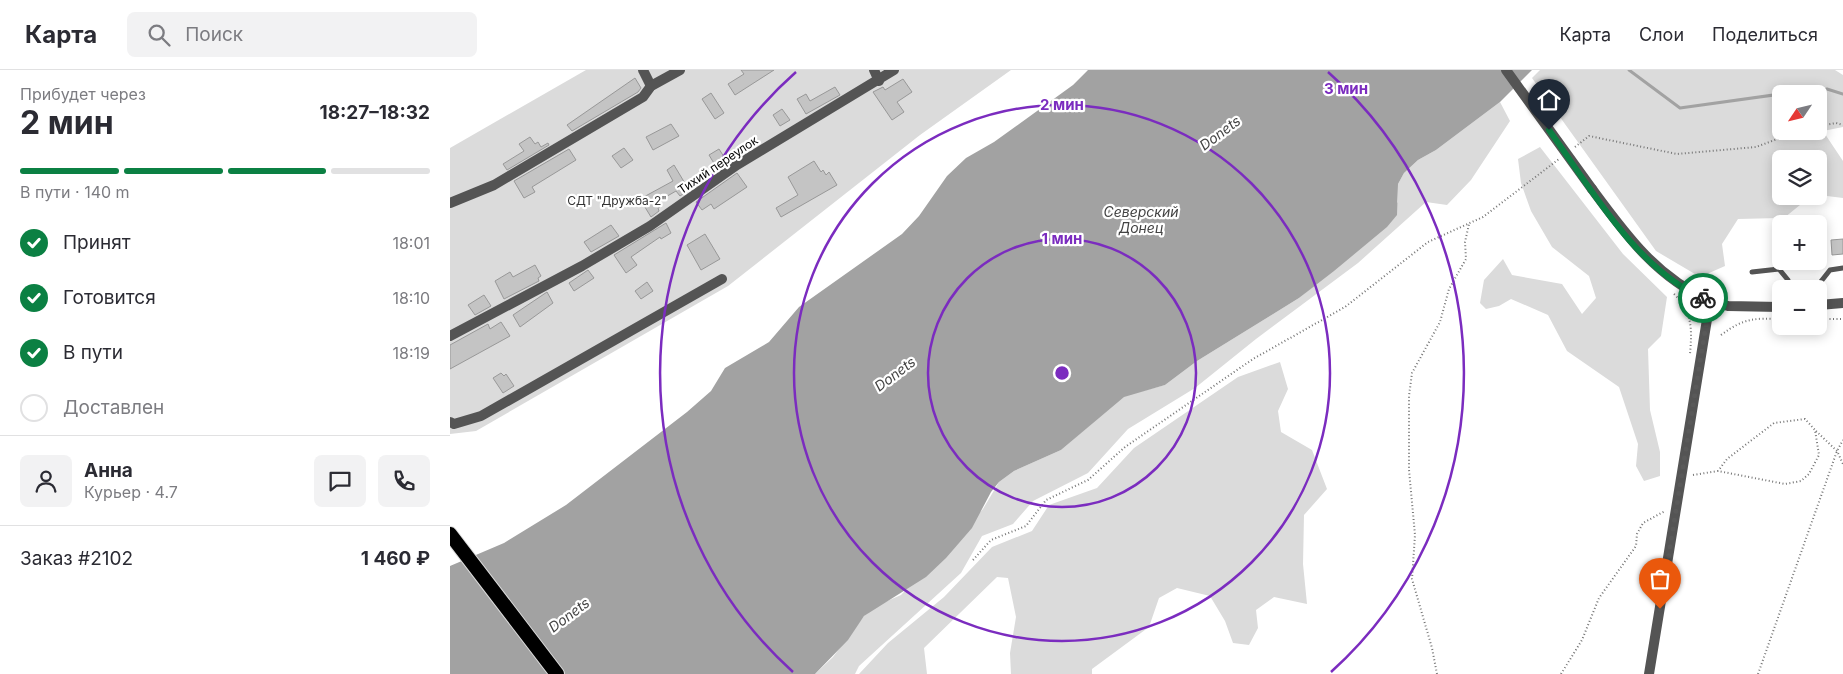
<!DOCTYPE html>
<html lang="ru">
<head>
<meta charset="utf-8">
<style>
	:root { --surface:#fff; --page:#f2f2f3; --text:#2b2b33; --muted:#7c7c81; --line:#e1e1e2; --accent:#0b8043 }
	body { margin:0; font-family:Inter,sans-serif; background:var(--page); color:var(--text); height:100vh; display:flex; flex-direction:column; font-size:19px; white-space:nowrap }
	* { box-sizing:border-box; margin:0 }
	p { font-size:16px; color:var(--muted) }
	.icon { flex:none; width:28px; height:28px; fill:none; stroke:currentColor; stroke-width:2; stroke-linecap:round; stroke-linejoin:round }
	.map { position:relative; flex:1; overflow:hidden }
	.panel { display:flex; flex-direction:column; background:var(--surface); width:450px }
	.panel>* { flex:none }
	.needle { width:32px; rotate:235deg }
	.tools { position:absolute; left:1322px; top:15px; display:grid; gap:10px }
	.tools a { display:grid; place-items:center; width:55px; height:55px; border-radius:8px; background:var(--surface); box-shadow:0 2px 12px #0003; font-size:25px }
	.pin { position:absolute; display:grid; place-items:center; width:42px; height:42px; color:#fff; margin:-51px -21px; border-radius:50% 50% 50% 0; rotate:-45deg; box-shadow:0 0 5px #0007 }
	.pin .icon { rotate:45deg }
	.courier { position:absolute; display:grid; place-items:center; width:50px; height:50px; margin:-25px; border:4px solid #0b8043; border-radius:50%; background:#fff; color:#222; box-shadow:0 1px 6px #0007 }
	.head em { font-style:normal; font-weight:700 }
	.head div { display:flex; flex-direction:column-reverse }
	.head { display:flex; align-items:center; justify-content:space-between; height:85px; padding:0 20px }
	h1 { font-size:32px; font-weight:700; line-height:38px }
	.bar { display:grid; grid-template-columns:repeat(4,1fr); gap:8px 5px; align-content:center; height:60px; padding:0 20px }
	.bar i { height:6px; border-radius:4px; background:var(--line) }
	.bar .active { background:var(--accent) }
	.bar p { grid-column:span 4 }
	.line { display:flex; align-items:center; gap:12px; padding:0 20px; border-top:1px solid var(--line) }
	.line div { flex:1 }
	.round { display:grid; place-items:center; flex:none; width:52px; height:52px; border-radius:8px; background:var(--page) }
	ol { padding:0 20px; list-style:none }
	li { display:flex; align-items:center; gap:15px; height:55px }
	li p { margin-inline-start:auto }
	li .icon { padding:5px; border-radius:50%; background:var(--accent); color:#fff; stroke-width:4 }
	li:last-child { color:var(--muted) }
	li i { width:28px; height:28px; border:2px solid var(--line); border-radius:50% }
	header { display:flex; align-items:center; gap:30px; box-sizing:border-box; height:70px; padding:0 25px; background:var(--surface); border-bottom:1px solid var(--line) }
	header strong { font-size:24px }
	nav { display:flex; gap:28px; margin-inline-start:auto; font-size:18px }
	.search { width:350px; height:45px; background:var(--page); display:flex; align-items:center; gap:12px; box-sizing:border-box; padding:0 18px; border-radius:8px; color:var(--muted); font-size:19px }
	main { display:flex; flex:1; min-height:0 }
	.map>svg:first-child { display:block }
	.green { fill:#dbdbdb; fill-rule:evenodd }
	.water { fill:#a2a2a2 }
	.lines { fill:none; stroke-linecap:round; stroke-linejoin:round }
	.stream { stroke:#a2a2a2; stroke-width:3 }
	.building { fill:#c4c4c4; stroke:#989898 }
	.trunk-casing { stroke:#dbdbdb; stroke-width:16 }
	.path { stroke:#767676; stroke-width:2; stroke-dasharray:1 2.5; stroke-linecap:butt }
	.service { stroke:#545454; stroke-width:5 }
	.minor { stroke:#545454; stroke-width:10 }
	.tertiary { stroke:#545454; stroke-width:10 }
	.trunk { stroke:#000; stroke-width:14 }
	.minor-bridge { stroke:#545454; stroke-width:10 }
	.done { stroke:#595959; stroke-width:5; stroke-dasharray:0 9 }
	.route { stroke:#0b8043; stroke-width:6 }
	.ring { fill:none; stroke:#7b2cbf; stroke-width:2.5 }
	.labels { text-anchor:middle; stroke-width:4.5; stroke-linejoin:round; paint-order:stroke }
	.street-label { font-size:12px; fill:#000; stroke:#fff }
	.park-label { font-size:12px; fill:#323232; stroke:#fff }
	.water-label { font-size:14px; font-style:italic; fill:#434343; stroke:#fff }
	.centre { fill:#7b2cbf; stroke:#fff; stroke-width:2.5 }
	.ring-label { font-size:15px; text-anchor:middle; font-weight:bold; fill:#7b2cbf; stroke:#fff; stroke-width:4.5; stroke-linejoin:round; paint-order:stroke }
</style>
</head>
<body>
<header>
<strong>Карта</strong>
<div class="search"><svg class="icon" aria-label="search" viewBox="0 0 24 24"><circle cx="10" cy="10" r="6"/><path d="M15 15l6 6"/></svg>Поиск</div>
<nav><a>Карта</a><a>Слои</a><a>Поделиться</a></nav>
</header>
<main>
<section class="panel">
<div class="head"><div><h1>2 мин</h1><p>Прибудет через</p></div><em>18:27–18:32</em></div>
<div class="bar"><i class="active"></i><i class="active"></i><i class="active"></i><i></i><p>В пути · 140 m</p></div>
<ol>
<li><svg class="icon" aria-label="check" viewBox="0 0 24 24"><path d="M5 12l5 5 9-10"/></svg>Принят<p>18:01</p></li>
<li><svg class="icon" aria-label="check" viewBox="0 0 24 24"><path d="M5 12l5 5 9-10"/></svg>Готовится<p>18:10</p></li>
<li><svg class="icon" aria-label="check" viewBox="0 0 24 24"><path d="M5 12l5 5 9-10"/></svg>В пути<p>18:19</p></li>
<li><i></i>Доставлен</li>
</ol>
<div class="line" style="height:90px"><a class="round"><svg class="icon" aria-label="person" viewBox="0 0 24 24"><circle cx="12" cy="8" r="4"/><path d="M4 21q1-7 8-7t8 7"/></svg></a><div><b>Анна</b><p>Курьер · 4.7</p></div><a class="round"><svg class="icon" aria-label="chat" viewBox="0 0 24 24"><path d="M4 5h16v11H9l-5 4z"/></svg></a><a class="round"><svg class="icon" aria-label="phone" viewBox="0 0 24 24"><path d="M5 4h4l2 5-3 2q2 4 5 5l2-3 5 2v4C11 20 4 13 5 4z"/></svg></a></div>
<div class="line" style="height:65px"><div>Заказ #2102</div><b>1 460 ₽</b></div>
</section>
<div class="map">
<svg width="1393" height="604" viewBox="0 0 1393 604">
	<rect width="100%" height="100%" fill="#fff"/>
	<!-- green -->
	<g class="green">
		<polygon points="136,0 561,0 470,65 278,216 26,361 0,364 0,78"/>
		<path d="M 1090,0 L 1385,0 L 1393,5 L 1393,57 L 1373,61 L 1393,91 L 1393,128 L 1369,125 L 1369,89 L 1331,89 L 1331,126 L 1361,126 L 1334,148 L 1288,149 L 1272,174 L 1275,196 L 1250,207 L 1206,181 L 1082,8 ZM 1331,24 L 1369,24 L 1369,61 L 1331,61 Z"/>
		<polygon points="1050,32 1060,51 1021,110 997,135 976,132 908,193 806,269 745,318 678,359 638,403 583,431 563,454 532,466 511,503 409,596 405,604 365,604 383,587 414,546 428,535 451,525 533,439 549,412 564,401 611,380 674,326 715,315 747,291 849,228 913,175 948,132 948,114 954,103 968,90 986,80"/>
		<polygon points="1090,77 1173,184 1217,227 1211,266 1198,279 1200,340 1210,382 1210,406 1194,411 1186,396 1188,374 1169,317 1117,281 1098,245 1061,229 1049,236 1036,239 1030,233 1034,210 1053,189 1062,205 1112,214 1132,244 1146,228 1139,206 1102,177 1081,141 1071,113 1068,89"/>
		<polygon points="830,292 838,319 828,341 831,362 862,380 877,419 854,445 853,494 857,534 824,527 806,540 808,558 799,575 783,573 775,551 760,526 727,518 709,528 699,557 642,599 642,604 561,604 560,583 566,547 558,508 547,507 474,578 477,604 409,604 438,573 494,527 542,477 582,461 599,435 647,418 684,378 788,307"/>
	</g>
	<!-- water -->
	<polygon class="water" points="638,0 1082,0 1050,32 986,80 968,90 954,103 948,114 947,145 937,157 884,201 849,228 747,291 715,315 674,327 611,380 564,401 549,412 541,422 522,458 496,488 476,507 414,546 398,570 365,604 0,604 0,496 54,473 116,435 237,342 261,321 275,298 319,272 349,237 452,164 469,146 497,106 516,88 544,72 623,15"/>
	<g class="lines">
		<!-- stream -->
		<g class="stream">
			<polyline points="1179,0 1230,38 1331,24"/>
			<polyline points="1335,24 1377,19 1393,24"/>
		</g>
	</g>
	<!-- building -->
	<g class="building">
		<polygon points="291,0 324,0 285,25 278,14 294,4"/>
		<polygon points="185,8 191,18 188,22 122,61 117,55"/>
		<polygon points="453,9 462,22 447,32 454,42 442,50 423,22 433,17 435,20"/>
		<polygon points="385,17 390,25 356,44 347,29 356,24 360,31"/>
		<polygon points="261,23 274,43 265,49 252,29"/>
		<polygon points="332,39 340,50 330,56 323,45"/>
		<polygon points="221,54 229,66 203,80 196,67"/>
		<polygon points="80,67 85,74 88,72 91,77 98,73 99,75 57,100 53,94 74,81 69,74"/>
		<polygon points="174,78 183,90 171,98 162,86"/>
		<polygon points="119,79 126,90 82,117 85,122 74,128 64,111"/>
		<polygon points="269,79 278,93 268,100 259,85"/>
		<polygon points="364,91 371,102 373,100 376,105 379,102 387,115 331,147 326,138 348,125 338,107"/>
		<polygon points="224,95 239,120 230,126 226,121 207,132 210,137 208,138 209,141 201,147 190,129 223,111 217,100"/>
		<polygon points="287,103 297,117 264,139 261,134 252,140 246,132"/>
		<polygon points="216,153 221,163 211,169 210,167 181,187 187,195 176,203 164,185"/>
		<polygon points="161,155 169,166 141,182 134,172"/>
		<polygon points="255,164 270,189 251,200 237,175"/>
		<polygon points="1393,169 1393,184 1382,185 1381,170"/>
		<polygon points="85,195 91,206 88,208 89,211 54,229 45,211 60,202 63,207"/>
		<polygon points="138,200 144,208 124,221 119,213"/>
		<polygon points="197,212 203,221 191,229 185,221"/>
		<polygon points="97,222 103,233 70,257 63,245"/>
		<polygon points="34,225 41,236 25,245 18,235"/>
		<polygon points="51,252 60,266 0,299 0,275 38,254 40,259"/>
		<polygon points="51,303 54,306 56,304 64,316 53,323 43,308"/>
	</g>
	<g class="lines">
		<defs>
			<polyline id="trunk" points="0,464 107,604"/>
		</defs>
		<!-- trunk casing -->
		<use href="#trunk" class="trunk-casing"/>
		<!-- path -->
		<g class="path">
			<polyline points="1369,56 1386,53 1393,55"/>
			<polyline points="1125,77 1139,66 1227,84 1306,77 1349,61"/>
			<path d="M 1224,224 C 1243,242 1242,261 1240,284"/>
			<polyline points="1369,249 1393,249"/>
			<path d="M 1271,265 C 1294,248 1304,248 1331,249"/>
			<polyline points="1366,361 1387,381 1393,394"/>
			<polyline points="1243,405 1268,401 1335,414 1351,411 1359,404 1369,385 1365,360 1355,349 1324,353 1277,389 1268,401"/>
			<polyline points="523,490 541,470 576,456 596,430 638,410 675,377 803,289 895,237 978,172 1033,147 1109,89"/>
			<polyline points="987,604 982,578 962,509 965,465 959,400 959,326 962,303 990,252 999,219 1016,189 1015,172 1019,154"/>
			<polyline points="1111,604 1132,570 1149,528 1186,476 1187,464 1193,453 1215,441"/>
			<polyline points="1308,604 1387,381 1393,370"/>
		</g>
		<!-- service -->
		<g class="service">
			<polyline points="1302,202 1329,199 1338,210 1339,219"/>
			<polyline points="1365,219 1380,200 1393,198"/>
		</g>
		<!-- minor -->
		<g class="minor">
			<polyline points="193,0 201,16"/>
			<polyline points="424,0 429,11"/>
			<path d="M 1142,119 C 1176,165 1206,207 1260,231"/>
			<polyline points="0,133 44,115 193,27 201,16 230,0"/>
			<polyline points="0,266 132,196 200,156 287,95 444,0"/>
			<polyline points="0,352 4,354 31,346 272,209"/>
		</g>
		<!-- tertiary -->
		<g class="tertiary">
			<polyline points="1369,235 1393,233"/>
			<polyline points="1199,604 1260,231 1278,236 1331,237"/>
		</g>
		<!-- trunk -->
		<use href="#trunk" class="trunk"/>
		<!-- minor-bridge -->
		<polyline class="minor-bridge" points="1056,0 1142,119"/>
	</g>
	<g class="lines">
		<!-- done -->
		<polyline class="done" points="1210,539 1260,231 1253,228"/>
		<!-- route -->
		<path class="route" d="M 1099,60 C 1140,117 1186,199 1253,228"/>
	</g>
	<!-- distance rings -->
	<g class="ring">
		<circle cx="612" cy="303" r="134"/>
		<circle cx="612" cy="303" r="268"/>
		<path d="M343 602A402 402 0 0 1 346 2M878 2A402 402 0 0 1 881 602"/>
	</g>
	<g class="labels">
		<!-- street labels -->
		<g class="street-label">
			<text transform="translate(268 95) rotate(-34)" y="4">Тихий переулок</text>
		</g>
		<!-- park labels -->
		<g class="park-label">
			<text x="167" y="135">СДТ "Дружба-2"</text>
		</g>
		<!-- water labels -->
		<g class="water-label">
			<text transform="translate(770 63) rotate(-37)" y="5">Donets</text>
			<text x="691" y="147">Северский<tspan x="691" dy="16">Донец</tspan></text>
			<text transform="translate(445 304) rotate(-37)" y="5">Donets</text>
			<text transform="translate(119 545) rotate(-37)" y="5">Donets</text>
		</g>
	</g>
	<circle cx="612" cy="303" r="8" class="centre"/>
	<g class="ring-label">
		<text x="896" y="24">3 мин</text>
		<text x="612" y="40">2 мин</text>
		<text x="612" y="174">1 мин</text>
	</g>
</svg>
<div class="tools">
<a><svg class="needle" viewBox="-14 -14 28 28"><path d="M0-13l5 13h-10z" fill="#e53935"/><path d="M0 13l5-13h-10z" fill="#7c7c81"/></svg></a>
<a><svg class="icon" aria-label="layers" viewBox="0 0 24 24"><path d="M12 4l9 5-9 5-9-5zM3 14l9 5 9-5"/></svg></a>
<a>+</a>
<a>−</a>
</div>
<div class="pin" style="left:1210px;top:539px;background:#ea580c"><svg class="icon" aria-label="bag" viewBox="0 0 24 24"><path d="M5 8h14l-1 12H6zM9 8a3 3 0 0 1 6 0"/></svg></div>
<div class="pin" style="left:1099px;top:60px;background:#1f2937"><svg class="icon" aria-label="home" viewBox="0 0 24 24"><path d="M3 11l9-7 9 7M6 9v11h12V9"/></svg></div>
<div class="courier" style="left:1253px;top:228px"><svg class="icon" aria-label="bike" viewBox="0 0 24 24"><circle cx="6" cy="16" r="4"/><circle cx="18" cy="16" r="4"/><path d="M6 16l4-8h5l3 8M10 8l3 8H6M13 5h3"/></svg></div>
</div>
</main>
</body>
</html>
